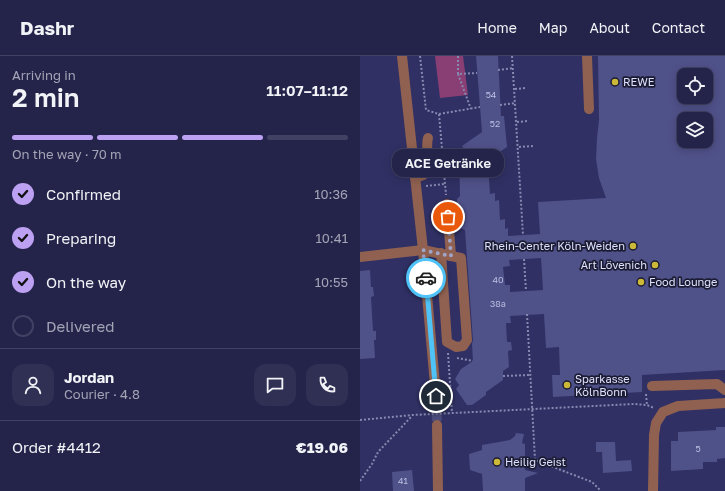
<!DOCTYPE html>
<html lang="en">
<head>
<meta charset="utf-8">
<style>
	:root { --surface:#24244b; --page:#303055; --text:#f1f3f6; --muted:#a3a4b5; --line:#414163; --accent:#bca0f2 }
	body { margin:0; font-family:"Golos Text",sans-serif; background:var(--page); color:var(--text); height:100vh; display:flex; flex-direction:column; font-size:15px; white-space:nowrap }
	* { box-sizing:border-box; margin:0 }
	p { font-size:13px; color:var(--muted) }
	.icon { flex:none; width:22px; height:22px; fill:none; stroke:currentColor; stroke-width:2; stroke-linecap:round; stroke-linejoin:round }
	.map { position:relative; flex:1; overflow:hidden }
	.sheet { display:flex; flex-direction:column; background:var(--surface); width:360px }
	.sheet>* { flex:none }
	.fabs { position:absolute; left:317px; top:12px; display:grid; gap:8px }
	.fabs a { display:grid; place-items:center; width:36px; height:36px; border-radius:8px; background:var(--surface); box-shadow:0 2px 10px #0003,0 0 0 1px var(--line); font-size:20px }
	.pin { position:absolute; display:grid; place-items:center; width:34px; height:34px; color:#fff; margin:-17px; border:2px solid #fff; border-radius:50%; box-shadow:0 1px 4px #0007 }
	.courier { position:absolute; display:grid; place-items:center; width:40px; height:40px; margin:-20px; border:3px solid #4fc3f7; border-radius:50%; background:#fff; color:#222; box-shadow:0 1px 5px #0007 }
	.bubble { position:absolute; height:28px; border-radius:12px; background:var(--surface); box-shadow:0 2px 10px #0003,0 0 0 1px var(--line); font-size:13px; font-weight:600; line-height:28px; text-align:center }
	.overview em { font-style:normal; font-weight:600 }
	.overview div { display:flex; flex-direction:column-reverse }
	.overview { display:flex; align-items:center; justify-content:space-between; height:68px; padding:0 12px }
	h1 { font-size:26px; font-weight:600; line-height:30px }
	.bar { display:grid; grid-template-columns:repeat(4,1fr); gap:6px 4px; align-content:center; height:48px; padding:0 12px }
	.bar i { height:5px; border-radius:3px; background:var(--line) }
	.bar .on { background:var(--accent) }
	.bar p { grid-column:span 4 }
	.line { display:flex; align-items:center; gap:10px; padding:0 12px; border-top:1px solid var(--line) }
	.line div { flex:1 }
	.round { display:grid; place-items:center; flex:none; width:42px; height:42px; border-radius:12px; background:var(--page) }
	ol { padding:0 12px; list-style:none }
	li { display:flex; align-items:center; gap:12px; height:44px }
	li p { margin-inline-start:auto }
	li .icon { padding:4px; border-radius:50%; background:var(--accent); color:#111; stroke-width:4 }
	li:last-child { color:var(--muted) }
	li i { width:22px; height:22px; border:2px solid var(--line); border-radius:50% }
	header { display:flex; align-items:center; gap:24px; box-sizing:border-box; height:56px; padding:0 20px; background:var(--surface); border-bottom:1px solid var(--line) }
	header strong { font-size:19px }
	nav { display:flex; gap:22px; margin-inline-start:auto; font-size:14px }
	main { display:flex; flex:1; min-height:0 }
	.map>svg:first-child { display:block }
	.green { fill:#893f73 }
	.building { fill:#4f5189; fill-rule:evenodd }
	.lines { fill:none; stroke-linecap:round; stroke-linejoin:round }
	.minor-tunnel { stroke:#4a4b7b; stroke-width:10; stroke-dasharray:10 5; stroke-linecap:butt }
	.path { stroke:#8789b0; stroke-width:2; stroke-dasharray:2 2; stroke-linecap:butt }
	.minor { stroke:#906150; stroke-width:10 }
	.done { stroke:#a1a3c7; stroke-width:4; stroke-dasharray:0 7.2 }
	.route { stroke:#4fc3f7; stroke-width:5 }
	.poi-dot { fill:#ccb938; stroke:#1b1c33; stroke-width:1.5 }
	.labels { text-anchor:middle; stroke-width:3.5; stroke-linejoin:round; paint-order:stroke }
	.number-label { font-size:9px; fill:#babddf }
	.poi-label { font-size:11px; fill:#dee1fc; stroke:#1b1c33; text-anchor:start }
</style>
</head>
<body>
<header>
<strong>Dashr</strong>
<nav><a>Home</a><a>Map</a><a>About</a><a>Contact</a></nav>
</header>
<main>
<section class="sheet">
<div class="overview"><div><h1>2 min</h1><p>Arriving in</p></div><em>11:07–11:12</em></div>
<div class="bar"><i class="on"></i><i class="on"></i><i class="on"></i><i></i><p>On the way · 70 m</p></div>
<ol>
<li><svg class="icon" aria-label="check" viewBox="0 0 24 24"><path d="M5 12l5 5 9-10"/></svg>Confirmed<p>10:36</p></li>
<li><svg class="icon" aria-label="check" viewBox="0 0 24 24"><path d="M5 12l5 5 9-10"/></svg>Preparing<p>10:41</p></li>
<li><svg class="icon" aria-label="check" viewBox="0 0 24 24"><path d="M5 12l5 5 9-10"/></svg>On the way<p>10:55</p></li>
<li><i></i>Delivered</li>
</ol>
<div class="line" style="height:72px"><a class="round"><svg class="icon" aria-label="person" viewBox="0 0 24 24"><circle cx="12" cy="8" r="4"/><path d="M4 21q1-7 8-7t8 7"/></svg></a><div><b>Jordan</b><p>Courier · 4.8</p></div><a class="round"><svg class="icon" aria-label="chat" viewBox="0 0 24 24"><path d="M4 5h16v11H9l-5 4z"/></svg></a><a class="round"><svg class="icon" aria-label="phone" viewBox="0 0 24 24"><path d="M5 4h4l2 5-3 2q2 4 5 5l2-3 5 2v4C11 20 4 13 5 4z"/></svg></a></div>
<div class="line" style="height:52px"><div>Order #4412</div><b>€19.06</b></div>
</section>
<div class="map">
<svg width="365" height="435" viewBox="0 0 365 435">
	<rect width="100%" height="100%" fill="#303064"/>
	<!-- green -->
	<polygon class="green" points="75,0 103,0 108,39 80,42"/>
	<!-- building -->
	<g class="building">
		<path d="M 116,0 L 138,0 L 141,60 L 144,60 L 147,91 L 138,97 L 140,99 L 128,108 L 130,138 L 135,137 L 135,145 L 139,144 L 140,164 L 145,163 L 145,173 L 148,172 L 148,180 L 180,178 L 178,146 L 246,142 L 239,122 L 236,103 L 237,82 L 239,64 L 238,0 L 365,0 L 365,314 L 282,319 L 282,336 L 193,341 L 192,319 L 200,319 L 199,291 L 186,292 L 184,258 L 150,260 L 151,267 L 146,267 L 147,286 L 151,286 L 152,294 L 148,295 L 149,311 L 143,315 L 143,324 L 126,336 L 126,339 L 112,349 L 107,349 L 96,333 L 99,329 L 95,323 L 101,313 L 113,305 L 112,288 L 113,284 L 105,174 L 98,171 L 97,143 L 100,140 L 99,96 L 104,93 L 102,90 L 122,76 ZM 324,19 L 346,19 L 346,41 L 324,41 ZM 324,63 L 346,63 L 346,85 L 324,85 ZM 181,202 L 183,234 L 150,236 L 150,229 L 145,229 L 143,211 L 150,210 L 149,204 Z"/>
		<polygon points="10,214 11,231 13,231 14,240 11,241 13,275 16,275 16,284 14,284 15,302 0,303 0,215"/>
		<polygon points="356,371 365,371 365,402 357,403 357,406 343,406 343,413 311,415 311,385 318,385 318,376 356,374"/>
		<polygon points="156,377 164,378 162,387 165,388 165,414 178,417 165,422 165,435 123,435 122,418 110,414 109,398 122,394 122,389 150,384 155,380"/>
		<polygon points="236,386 255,386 256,405 271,404 272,415 243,417 242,396 236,396"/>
		<polygon points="52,414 54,435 33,435 32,416"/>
	</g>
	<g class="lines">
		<!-- minor-tunnel -->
		<polyline class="minor-tunnel" points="76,340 77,369"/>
		<!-- path -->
		<g class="path">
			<polyline points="60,0 66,54 79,58 86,139"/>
			<polyline points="98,0 98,18 117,17"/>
			<polyline points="152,0 163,179"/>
			<polyline points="138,14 153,12"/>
			<polyline points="98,18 111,53"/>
			<polyline points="155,33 166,32"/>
			<polyline points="140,49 155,47"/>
			<polyline points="79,58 120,51"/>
			<polyline points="157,66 168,65"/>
			<polyline points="159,91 173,90"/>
			<polyline points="66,130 85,128"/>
			<polyline points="164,203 166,235"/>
			<polyline points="167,258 175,404 232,426 241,435"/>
			<polyline points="88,297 92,357"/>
			<polyline points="97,302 113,305"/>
			<polyline points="143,320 170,319"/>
			<polyline points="286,338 287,349"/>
			<polyline points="0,364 53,359 274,348 287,349 294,352"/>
			<polyline points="0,425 12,408 18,396 52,360"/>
		</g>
		<!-- minor -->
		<g class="minor">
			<polyline points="42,0 63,194 76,340"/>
			<polyline points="227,0 229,53"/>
			<path d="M 55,122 L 63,119 L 68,113 C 68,105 66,88 68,82"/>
			<polyline points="81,197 87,286 96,291 103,290 107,284 101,202 91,200"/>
			<polyline points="0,201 63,194 91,200 87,148"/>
			<polyline points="292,330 357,328 365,334"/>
			<polyline points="77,369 78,435"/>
			<polyline points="293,435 294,379 296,367 303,356 318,350 365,347"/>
		</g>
	</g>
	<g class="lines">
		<!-- done -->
		<polyline class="done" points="66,222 63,194 91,200 88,161"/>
		<!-- route -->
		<polyline class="route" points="66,222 76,340"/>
	</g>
	<!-- markers -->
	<g class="poi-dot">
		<circle cx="255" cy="26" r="4"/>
		<circle cx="273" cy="190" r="4"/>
		<circle cx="295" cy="209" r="4"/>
		<circle cx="281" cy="226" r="4"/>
		<circle cx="207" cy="329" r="4"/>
		<circle cx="137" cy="406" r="4"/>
	</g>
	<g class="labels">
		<!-- number labels -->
		<g class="number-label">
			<text x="131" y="42">54</text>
			<text x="135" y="71">52</text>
			<text x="138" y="227">40</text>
			<text x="138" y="251">38a</text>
			<text x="338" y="396">5</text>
			<text x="43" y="428">41</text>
		</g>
		<!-- poi labels -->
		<g class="poi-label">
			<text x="263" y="30">REWE</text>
			<text x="265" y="194" text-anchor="end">Rhein-Center Köln-Weiden</text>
			<text x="287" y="213" text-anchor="end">Art Lövenich</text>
			<text x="289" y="230">Food Lounge</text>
			<text x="215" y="327">Sparkasse<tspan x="215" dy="13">KölnBonn</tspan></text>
			<text x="145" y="410">Heilig Geist</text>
		</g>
	</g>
</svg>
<div class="fabs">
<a><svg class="icon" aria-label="locate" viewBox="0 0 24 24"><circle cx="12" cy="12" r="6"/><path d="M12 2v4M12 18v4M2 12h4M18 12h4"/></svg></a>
<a><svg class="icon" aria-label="layers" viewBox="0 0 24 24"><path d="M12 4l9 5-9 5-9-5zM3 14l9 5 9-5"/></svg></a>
</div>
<div class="pin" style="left:88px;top:161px;background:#ea580c"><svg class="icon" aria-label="bag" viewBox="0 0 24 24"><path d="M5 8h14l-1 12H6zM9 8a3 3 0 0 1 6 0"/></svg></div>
<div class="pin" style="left:76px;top:340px;background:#1f2937"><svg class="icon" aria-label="home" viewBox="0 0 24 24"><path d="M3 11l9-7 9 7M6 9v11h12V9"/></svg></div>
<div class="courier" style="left:66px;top:222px"><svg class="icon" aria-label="car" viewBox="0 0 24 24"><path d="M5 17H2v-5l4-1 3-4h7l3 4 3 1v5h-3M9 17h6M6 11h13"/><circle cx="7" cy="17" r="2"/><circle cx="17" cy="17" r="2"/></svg></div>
<div class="bubble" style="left:32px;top:93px;width:112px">ACE Getränke</div>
</div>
</main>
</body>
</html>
